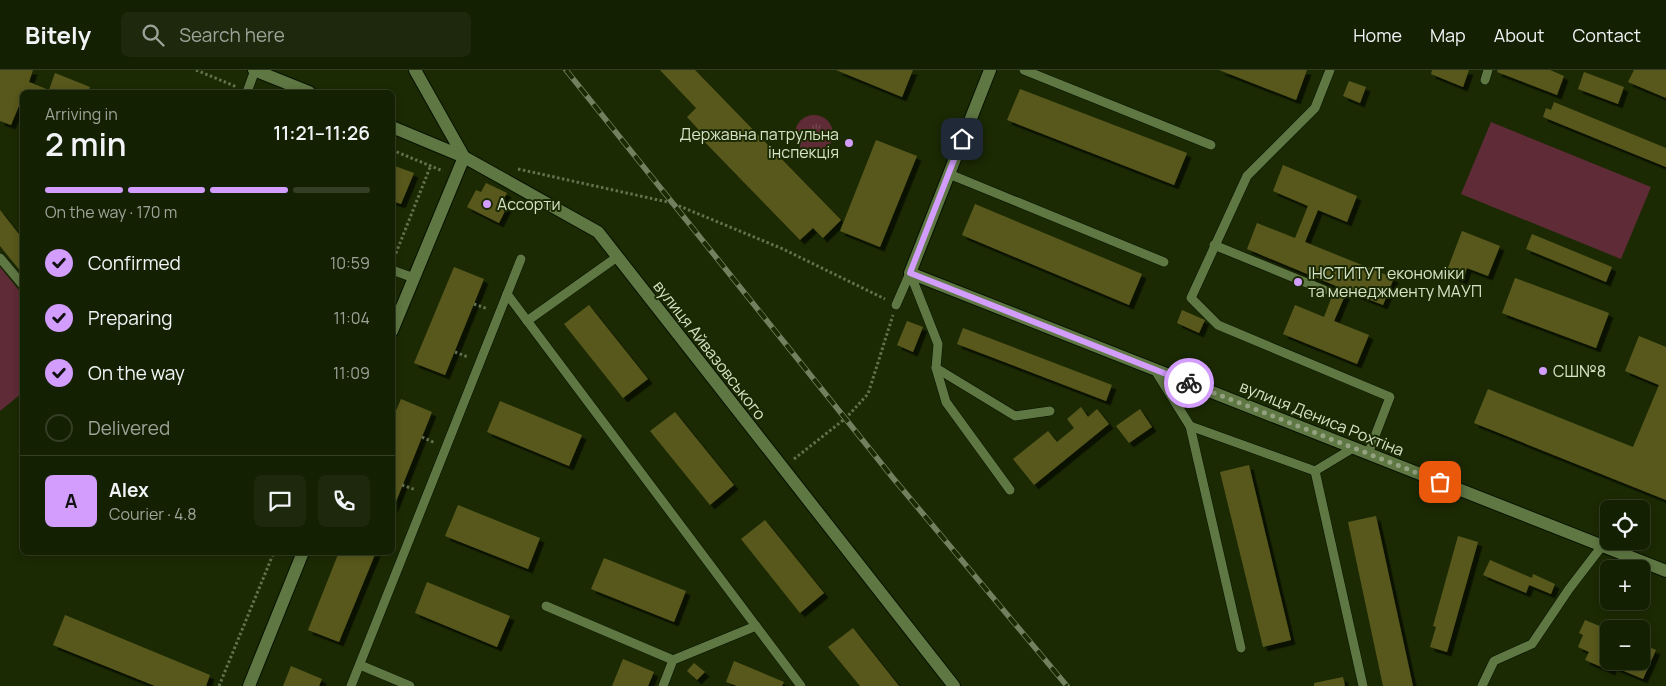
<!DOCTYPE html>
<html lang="en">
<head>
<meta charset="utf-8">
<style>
	:root { --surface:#142002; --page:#1d280c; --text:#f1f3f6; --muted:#9da399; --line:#333e24; --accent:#d29dfd }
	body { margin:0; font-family:Manrope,sans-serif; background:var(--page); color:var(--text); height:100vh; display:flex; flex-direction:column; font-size:19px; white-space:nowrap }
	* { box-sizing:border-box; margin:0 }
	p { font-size:16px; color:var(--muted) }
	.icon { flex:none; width:28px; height:28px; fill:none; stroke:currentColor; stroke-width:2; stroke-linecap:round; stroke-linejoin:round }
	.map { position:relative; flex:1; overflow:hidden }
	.sheet { position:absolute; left:20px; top:20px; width:375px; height:465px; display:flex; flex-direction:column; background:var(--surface); border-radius:8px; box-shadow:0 2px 8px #0003,0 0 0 1px var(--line) }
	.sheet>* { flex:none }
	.buttons { position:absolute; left:1600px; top:430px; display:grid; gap:10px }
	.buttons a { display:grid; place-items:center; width:50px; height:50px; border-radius:8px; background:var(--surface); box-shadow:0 2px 8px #0003,0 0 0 1px var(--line); font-size:25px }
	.pin { position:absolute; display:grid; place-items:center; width:42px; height:42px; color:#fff; margin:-21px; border-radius:10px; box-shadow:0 2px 8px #0006 }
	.courier { position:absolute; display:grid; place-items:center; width:50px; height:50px; margin:-25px; border:4px solid #d29dfd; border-radius:50%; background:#fff; color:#222; box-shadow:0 1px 6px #0007 }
	.headline em { font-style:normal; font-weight:600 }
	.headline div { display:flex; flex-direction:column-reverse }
	.headline { display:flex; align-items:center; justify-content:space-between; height:85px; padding:0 25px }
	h1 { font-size:32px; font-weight:600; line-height:38px }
	.bar { display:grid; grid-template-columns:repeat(4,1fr); gap:8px 5px; align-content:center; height:60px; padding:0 25px }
	.bar i { height:6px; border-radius:4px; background:var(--line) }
	.bar .active { background:var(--accent) }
	.bar p { grid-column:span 4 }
	.line { display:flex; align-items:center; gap:12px; padding:0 25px; border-top:1px solid var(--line) }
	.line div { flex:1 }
	.round { display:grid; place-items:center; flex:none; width:52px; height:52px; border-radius:8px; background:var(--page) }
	ol { padding:0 25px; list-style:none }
	li { display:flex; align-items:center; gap:15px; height:55px }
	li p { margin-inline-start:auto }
	li .icon { padding:5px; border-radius:50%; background:var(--accent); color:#111; stroke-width:4 }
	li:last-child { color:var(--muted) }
	li i { width:28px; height:28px; border:2px solid var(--line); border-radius:50% }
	header { display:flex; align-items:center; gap:30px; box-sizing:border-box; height:70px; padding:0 25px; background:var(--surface); border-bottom:1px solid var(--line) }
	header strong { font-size:24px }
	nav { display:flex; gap:28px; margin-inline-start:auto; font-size:18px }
	.search { width:350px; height:45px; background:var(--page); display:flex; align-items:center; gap:12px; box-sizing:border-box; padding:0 18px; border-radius:8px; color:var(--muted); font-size:19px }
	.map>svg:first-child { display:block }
	.grass { fill:url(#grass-tufts) }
	.garden { fill:#5e2b36 }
	.building { fill:#59591d; filter:url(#shadow) }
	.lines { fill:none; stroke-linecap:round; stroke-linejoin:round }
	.service-casing { stroke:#071100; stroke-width:10 }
	.minor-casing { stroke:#071100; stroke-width:14 }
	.path { stroke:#62714e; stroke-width:3; stroke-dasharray:2.5 2.5; stroke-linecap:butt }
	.service { stroke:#5f7743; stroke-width:9 }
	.minor { stroke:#5f7743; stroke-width:12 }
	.rail-casing { stroke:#72805f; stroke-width:5.5 }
	.rail { stroke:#1b2a03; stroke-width:4; stroke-dasharray:11; stroke-linecap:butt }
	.done { stroke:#94a282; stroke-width:5; stroke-dasharray:0 9 }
	.route { stroke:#d29dfd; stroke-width:6 }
	.poi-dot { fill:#d29dfd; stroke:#1b2a03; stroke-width:2 }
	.labels { text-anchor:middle; stroke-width:4; stroke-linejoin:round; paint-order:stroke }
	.poi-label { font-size:16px; fill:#d5e3c7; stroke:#1b2a03; text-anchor:start }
	.street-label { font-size:16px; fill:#d5e3c7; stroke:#1b2a03 }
</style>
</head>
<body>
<header>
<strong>Bitely</strong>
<div class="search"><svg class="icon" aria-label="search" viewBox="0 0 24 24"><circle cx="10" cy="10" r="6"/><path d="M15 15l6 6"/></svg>Search here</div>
<nav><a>Home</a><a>Map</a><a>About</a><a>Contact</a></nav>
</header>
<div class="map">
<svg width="1666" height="616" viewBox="0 0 1666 616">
	<defs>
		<pattern id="grass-tufts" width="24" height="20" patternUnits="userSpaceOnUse" patternTransform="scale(1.25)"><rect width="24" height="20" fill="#5e2b36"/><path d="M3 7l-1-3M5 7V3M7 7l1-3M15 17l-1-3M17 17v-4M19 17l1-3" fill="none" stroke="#744a52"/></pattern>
		<filter id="shadow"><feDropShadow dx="4.5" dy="4.5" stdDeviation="0" flood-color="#0009"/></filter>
	</defs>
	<rect width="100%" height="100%" fill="#1b2a03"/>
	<!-- grass -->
	<circle class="grass" cx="814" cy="64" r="19"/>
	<!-- garden -->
	<g class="garden">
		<polygon points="1491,52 1651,117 1621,189 1461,124"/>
		<polygon points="0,197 22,224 22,323 0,341"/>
	</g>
	<!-- building -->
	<g class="building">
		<polygon points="0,0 33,0 29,12 49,20 55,3 90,17 88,22 22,22 22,32 21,31 11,55 0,51"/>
		<polygon points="660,0 695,0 841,150 823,168 813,158 800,170 695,62 698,59 687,47 696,38"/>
		<polygon points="836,0 913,0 902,27"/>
		<polygon points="1219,0 1307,0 1296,30"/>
		<polygon points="1432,0 1469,0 1463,17 1431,4"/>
		<polygon points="1498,0 1550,0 1564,6 1557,25 1497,2"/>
		<polygon points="1634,0 1666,0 1666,28 1628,12"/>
		<polygon points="1584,2 1624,17 1618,34 1578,19"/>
		<polygon points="1349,11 1366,17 1360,33 1343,26"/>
		<polygon points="1020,19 1187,83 1174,115 1007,50"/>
		<polygon points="1554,32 1666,78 1666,97 1543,47 1546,38 1551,40"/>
		<polygon points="876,70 917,86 880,177 840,161"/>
		<polygon points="392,95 414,103 401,134 392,131"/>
		<polygon points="1283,95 1357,126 1347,152 1318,140 1305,172 1394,208 1383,235 1347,221 1334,251 1369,265 1357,294 1283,264 1295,235 1324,247 1336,216 1247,179 1257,153 1295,168 1308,136 1273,121"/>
		<polygon points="486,113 507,123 502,132 508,135 499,153 467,137 476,120 481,122"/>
		<polygon points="975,134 1142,204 1129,235 962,165"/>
		<polygon points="0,140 22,168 22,203 0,176"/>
		<polygon points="1462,161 1500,176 1488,206 1467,198 1463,210 1446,203"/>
		<polygon points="1532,164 1612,197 1606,212 1526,179"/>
		<polygon points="454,197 484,209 445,305 414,293"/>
		<polygon points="1515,208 1609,243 1596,278 1502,243"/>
		<polygon points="589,235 648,309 623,328 564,254"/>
		<polygon points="1182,240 1205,250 1199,263 1177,253"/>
		<polygon points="907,251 923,257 913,282 897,275"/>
		<polygon points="963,258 1112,315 1106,331 957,274"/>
		<polygon points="1639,266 1666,277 1666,430 1474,353 1488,319 1633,377 1659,315 1625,301"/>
		<polygon points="401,329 432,342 393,439 392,350"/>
		<polygon points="500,331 582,365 569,396 487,362"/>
		<polygon points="1081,337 1088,347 1097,339 1109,354 1034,415 1013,389 1048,361 1057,372 1074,358 1067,349"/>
		<polygon points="1140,339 1152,357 1129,373 1116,356"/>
		<polygon points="675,342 734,415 710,435 650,361"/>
		<polygon points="1249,395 1291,570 1263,577 1220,402"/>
		<polygon points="458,435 540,468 528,499 445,466"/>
		<polygon points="1376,446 1413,616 1383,616 1348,452"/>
		<polygon points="765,450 824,523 800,543 741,469"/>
		<polygon points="1458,466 1478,472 1447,582 1430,577 1436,557 1433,556"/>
		<polygon points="339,482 376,482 339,572 308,560"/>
		<polygon points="604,488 686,521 674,552 591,519"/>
		<polygon points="1490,490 1532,508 1533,504 1555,514 1551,524 1529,515 1526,523 1483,505"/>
		<polygon points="427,512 510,546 497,577 415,543"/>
		<polygon points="65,545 210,605 206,616 155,616 53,575"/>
		<polygon points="1585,550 1609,560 1609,591 1641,591 1641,574 1656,580 1643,609 1612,596 1611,601 1585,590 1589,582 1578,577 1583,565 1579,563"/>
		<polygon points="853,558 899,616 860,616 828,577"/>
		<polygon points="623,589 654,602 648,616 612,616"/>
		<polygon points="734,591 784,612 782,616 737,616 726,612"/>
		<polygon points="694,593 705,602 697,610 687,601"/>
		<polygon points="291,596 322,609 319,616 283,616"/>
		<polygon points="1343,607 1345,616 1314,616 1314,613"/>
	</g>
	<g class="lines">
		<defs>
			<g id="service">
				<polyline points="1024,0 1211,75"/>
				<polyline points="1330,0 1315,38 1247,106 1191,228 1218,255 1390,327 1368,384"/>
				<polyline points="1485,10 1488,0"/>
				<polyline points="247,22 255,0"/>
				<polyline points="949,104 1164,192"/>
				<polyline points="1214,175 1324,220"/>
				<polyline points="0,188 22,214"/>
				<polyline points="392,200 414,208"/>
				<polyline points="507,224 801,616"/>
				<polyline points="896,235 910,203 938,274 936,298 1015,346 1050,341"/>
				<polyline points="527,251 617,187"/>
				<polyline points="936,298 946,332 1010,420"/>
				<polyline points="1155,300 1190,356 1241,578"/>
				<polyline points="1190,356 1315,401"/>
				<polyline points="1353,378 1315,401 1363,616"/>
				<polyline points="546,536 673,590"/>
				<polyline points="360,595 410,616"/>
				<polyline points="351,616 521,189"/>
				<polyline points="663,616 673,590 756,556"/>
				<polyline points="1482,616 1494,591 1532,574 1569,519 1602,476"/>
			</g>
			<g id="minor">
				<polyline points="254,0 309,22"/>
				<polyline points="415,0 464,87 598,162 954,616"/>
				<polyline points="990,0 910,203 1666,501"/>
				<polyline points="392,57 464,87 392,261"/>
				<polyline points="249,616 303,482"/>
			</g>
		</defs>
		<!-- service casing -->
		<use href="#service" class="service-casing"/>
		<!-- minor casing -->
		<use href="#minor" class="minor-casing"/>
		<!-- path -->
		<g class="path">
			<polyline points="196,0 237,17"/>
			<polyline points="392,80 443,101"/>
			<polyline points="518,99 672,133 783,179 885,229"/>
			<polyline points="394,188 431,95"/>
			<polyline points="474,234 488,239"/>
			<polyline points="455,282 468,287"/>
			<polyline points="422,367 435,373"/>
			<polyline points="794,389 846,348 868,324 893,245"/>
			<polyline points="402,415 416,420"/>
			<polyline points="219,616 274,482"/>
		</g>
		<!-- service -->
		<use href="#service" class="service"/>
		<!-- minor -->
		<use href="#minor" class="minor"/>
		<defs>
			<polyline id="rail" points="566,0 893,408 1067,616"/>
		</defs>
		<!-- rail casing -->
		<use href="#rail" class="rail-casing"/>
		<!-- rail -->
		<use href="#rail" class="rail"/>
	</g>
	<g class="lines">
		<!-- done -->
		<polyline class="done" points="1189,313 1440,412"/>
		<!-- route -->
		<polyline class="route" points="962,69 910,203 1189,313"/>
	</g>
	<!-- markers -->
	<g class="poi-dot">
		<circle cx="849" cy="73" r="5"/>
		<circle cx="487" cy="134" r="5"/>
		<circle cx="1298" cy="212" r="5"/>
		<circle cx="1543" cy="301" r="5"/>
	</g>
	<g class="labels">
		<!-- poi labels -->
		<g class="poi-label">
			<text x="839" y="70" text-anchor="end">Державна патрульна<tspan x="839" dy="18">інспекція</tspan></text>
			<text x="497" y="140">Ассорти</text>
			<text x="1308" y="209">ІНСТИТУТ економіки<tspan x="1308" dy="18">та менеджменту МАУП</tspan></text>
			<text x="1553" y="307">СШ№8</text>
		</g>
		<!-- street labels -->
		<g class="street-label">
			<text transform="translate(710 280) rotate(52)" y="6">вулиця Айвазовського</text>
			<text transform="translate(1322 348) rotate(22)" y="6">вулиця Дениса Рохтіна</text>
		</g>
	</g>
</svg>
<div class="buttons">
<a><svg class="icon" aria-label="locate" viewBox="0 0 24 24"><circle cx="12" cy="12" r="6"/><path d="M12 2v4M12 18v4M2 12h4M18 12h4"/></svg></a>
<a>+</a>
<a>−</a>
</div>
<div class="pin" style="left:1440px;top:412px;background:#ea580c"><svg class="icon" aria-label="bag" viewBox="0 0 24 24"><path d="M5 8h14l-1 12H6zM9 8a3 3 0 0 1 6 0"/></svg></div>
<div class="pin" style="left:962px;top:69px;background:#1f2937"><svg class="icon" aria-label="home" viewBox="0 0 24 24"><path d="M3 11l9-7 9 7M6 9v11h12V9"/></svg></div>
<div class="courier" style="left:1189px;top:313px"><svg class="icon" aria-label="bike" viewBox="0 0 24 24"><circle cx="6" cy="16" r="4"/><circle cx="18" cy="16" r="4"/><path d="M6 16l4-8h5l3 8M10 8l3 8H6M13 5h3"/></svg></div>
<section class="sheet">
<div class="headline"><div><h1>2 min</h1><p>Arriving in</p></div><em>11:21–11:26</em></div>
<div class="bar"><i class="active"></i><i class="active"></i><i class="active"></i><i></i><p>On the way · 170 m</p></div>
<ol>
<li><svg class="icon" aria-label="check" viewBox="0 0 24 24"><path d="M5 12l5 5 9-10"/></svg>Confirmed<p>10:59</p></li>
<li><svg class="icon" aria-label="check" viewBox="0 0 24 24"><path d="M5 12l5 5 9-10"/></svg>Preparing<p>11:04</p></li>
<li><svg class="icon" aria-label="check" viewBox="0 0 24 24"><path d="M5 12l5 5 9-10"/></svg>On the way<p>11:09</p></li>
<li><i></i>Delivered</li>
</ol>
<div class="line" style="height:90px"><b class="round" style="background:var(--accent);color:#111">A</b><div><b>Alex</b><p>Courier · 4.8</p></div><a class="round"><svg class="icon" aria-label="chat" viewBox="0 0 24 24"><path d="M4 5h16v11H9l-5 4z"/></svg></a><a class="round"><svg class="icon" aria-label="phone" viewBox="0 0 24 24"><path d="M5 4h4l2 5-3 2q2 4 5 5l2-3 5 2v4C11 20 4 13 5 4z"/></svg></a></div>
</section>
</div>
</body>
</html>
